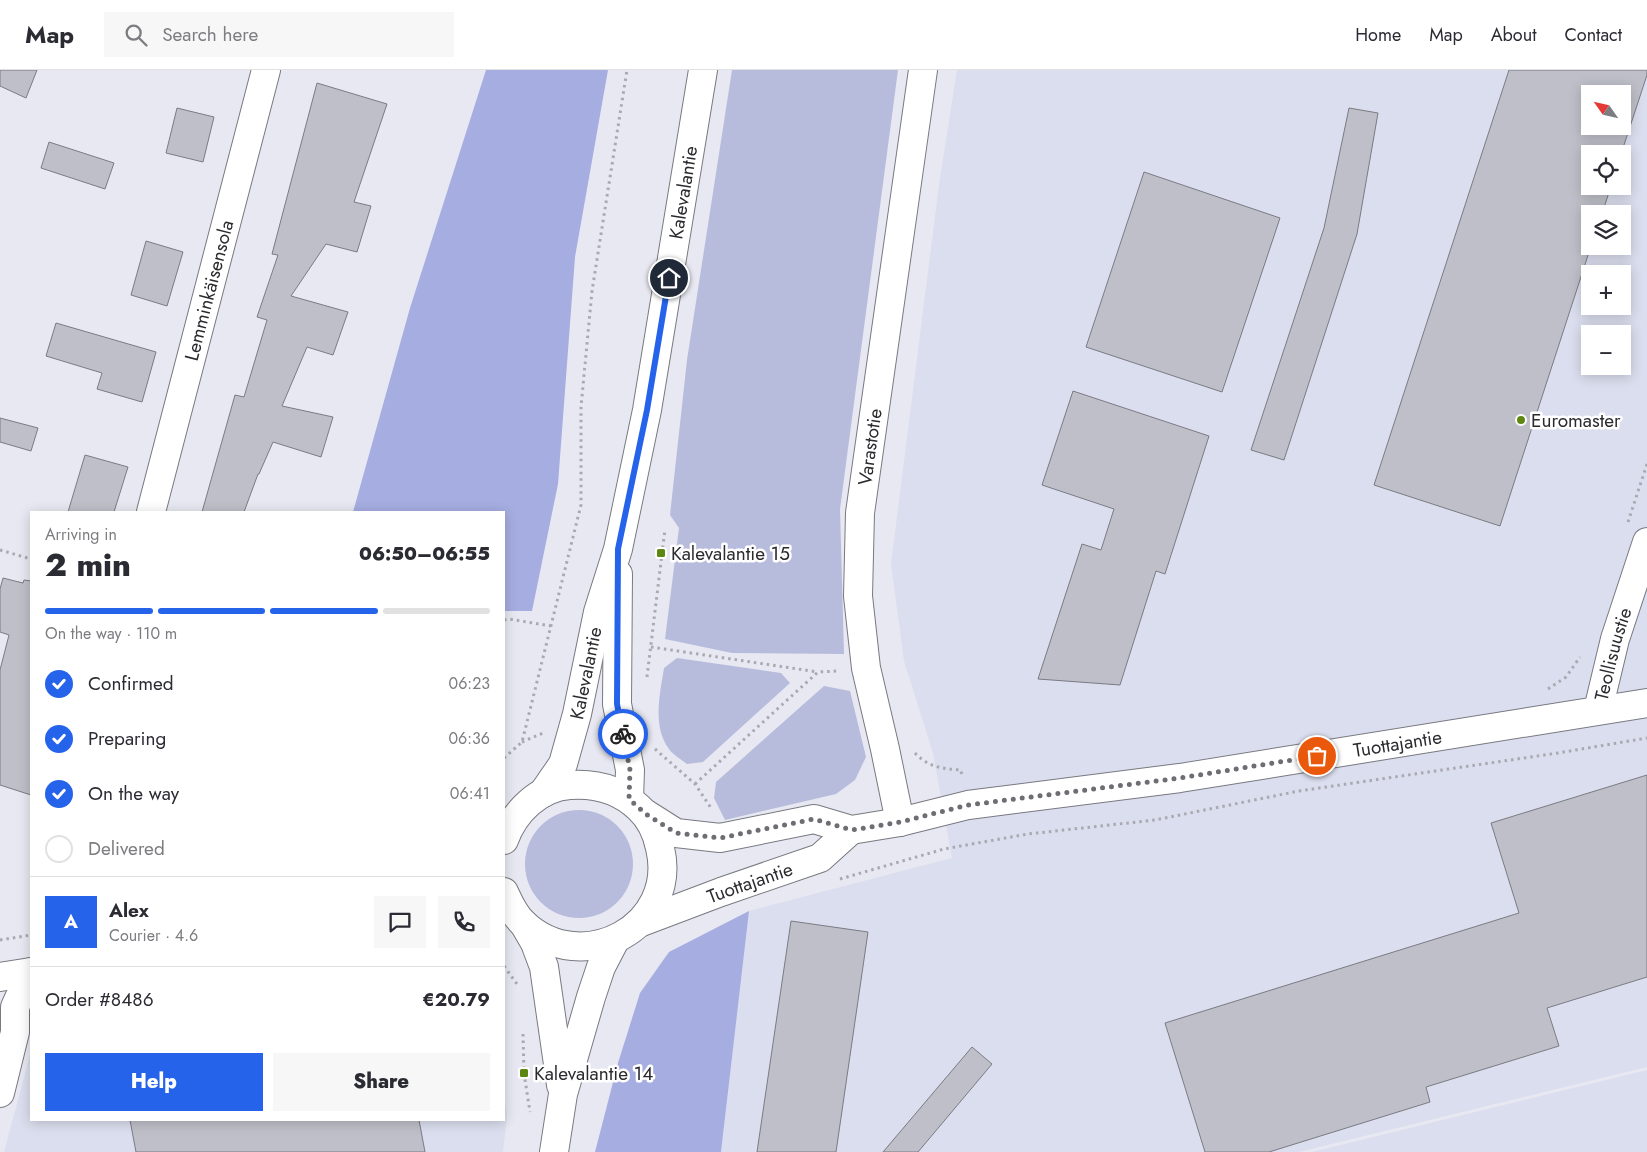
<!DOCTYPE html>
<html lang="en">
<head>
<meta charset="utf-8">
<style>
	:root { --surface:#fff; --page:#f7f7f7; --text:#2b2b33; --muted:#7c7c81; --line:#e1e1e2; --accent:#2563eb }
	body { margin:0; font-family:Jost,sans-serif; background:var(--page); color:var(--text); height:100vh; display:flex; flex-direction:column; font-size:19px; white-space:nowrap }
	* { box-sizing:border-box; margin:0 }
	p { font-size:16px; color:var(--muted) }
	.icon { flex:none; width:28px; height:28px; fill:none; stroke:currentColor; stroke-width:2; stroke-linecap:round; stroke-linejoin:round }
	.map { position:relative; flex:1; overflow:hidden }
	.side { position:absolute; left:30px; top:441px; width:475px; height:610px; display:flex; flex-direction:column; background:var(--surface); border-radius:0px; box-shadow:0 2px 12px #0003 }
	.side>* { flex:none }
	.needle { width:32px; rotate:304deg }
	.tools { position:absolute; left:1581px; top:15px; display:grid; gap:10px }
	.tools a { display:grid; place-items:center; width:50px; height:50px; border-radius:0px; background:var(--surface); box-shadow:0 2px 12px #0003; font-size:25px }
	.pin { position:absolute; display:grid; place-items:center; width:42px; height:42px; color:#fff; margin:-21px; border:2px solid #fff; border-radius:50%; box-shadow:0 1px 5px #0007 }
	.courier { position:absolute; display:grid; place-items:center; width:50px; height:50px; margin:-25px; border:4px solid #2563eb; border-radius:50%; background:#fff; color:#222; box-shadow:0 1px 6px #0007 }
	.headline em { font-style:normal; font-weight:800 }
	.headline div { display:flex; flex-direction:column-reverse }
	.headline { display:flex; align-items:center; justify-content:space-between; height:85px; padding:0 15px }
	h1 { font-size:32px; font-weight:800; line-height:38px }
	.bar { display:grid; grid-template-columns:repeat(4,1fr); gap:8px 5px; align-content:center; height:60px; padding:0 15px }
	.bar i { height:6px; border-radius:4px; background:var(--line) }
	.bar .selected { background:var(--accent) }
	.bar p { grid-column:span 4 }
	.line { display:flex; align-items:center; gap:12px; padding:0 15px; border-top:1px solid var(--line) }
	.line div { flex:1 }
	.round { display:grid; place-items:center; flex:none; width:52px; height:52px; border-radius:0px; background:var(--page) }
	ol { padding:0 15px; list-style:none }
	li { display:flex; align-items:center; gap:15px; height:55px }
	li p { margin-inline-start:auto }
	li .icon { padding:5px; border-radius:50%; background:var(--accent); color:#fff; stroke-width:4 }
	li:last-child { color:var(--muted) }
	li i { width:28px; height:28px; border:2px solid var(--line); border-radius:50% }
	.action { display:flex; gap:10px; margin-top:auto; padding:10px 15px }
	.action a { flex:1; height:58px; border-radius:0px; background:var(--accent); color:#fff; font-size:20px; font-weight:800; line-height:58px; text-align:center }
	.action a+a { background:var(--page); color:var(--text) }
	header { display:flex; align-items:center; gap:30px; box-sizing:border-box; height:70px; padding:0 25px; background:var(--surface); border-bottom:1px solid var(--line) }
	header strong { font-size:24px }
	nav { display:flex; gap:28px; margin-inline-start:auto; font-size:18px }
	.search { width:350px; height:45px; background:var(--page); display:flex; align-items:center; gap:12px; box-sizing:border-box; padding:0 18px; border-radius:0px; color:var(--muted); font-size:19px }
	.map>svg:first-child { display:block }
	.built { fill:#dbdeee; fill-rule:evenodd }
	.green { fill:#b7bcdd }
	.forest { fill:#a6ade1 }
	.building { fill:#bebfc8; stroke:#7a7b83; fill-rule:evenodd }
	.lines { fill:none; stroke-linecap:round; stroke-linejoin:round }
	.minor-casing { stroke:#787981; stroke-width:30 }
	.tertiary-casing { stroke:#787981; stroke-width:30 }
	.secondary-casing { stroke:#787981; stroke-width:30 }
	.path { stroke:#a9a9b1; stroke-width:3; stroke-dasharray:2.5 4; stroke-linecap:butt }
	.minor { stroke:#fff; stroke-width:28 }
	.tertiary { stroke:#fff; stroke-width:28 }
	.secondary { stroke:#fff; stroke-width:28 }
	.done { stroke:#6d6d73; stroke-width:5; stroke-dasharray:0 9 }
	.route { stroke:#2563eb; stroke-width:6 }
	.poi-dot { fill:#5e8711; stroke:#fff; stroke-width:2 }
	.labels { text-anchor:middle; stroke-width:5; stroke-linejoin:round; paint-order:stroke }
	.street-label { font-size:19px; fill:#2b2b2f; stroke:#fff }
	.poi-label { font-size:19px; fill:#2b2b2f; stroke:#fff; text-anchor:start }
</style>
</head>
<body>
<header>
<strong>Map</strong>
<div class="search"><svg class="icon" aria-label="search" viewBox="0 0 24 24"><circle cx="10" cy="10" r="6"/><path d="M15 15l6 6"/></svg>Search here</div>
<nav><a>Home</a><a>Map</a><a>About</a><a>Contact</a></nav>
</header>
<div class="map">
<svg width="1647" height="1082" viewBox="0 0 1647 1082">
	<rect width="100%" height="100%" fill="#e7e8f1"/>
	<!-- built -->
	<g class="built">
		<path d="M 957,0 L 1647,0 L 1647,997 L 1299,1082 L 721,1082 L 749,841 L 952,788 L 933,683 L 904,591 L 891,494 L 939,115 ZM 1590,24 L 1622,24 L 1622,56 L 1590,56 ZM 1590,84 L 1622,84 L 1622,116 L 1590,116 ZM 1590,144 L 1622,144 L 1622,176 L 1590,176 ZM 1590,204 L 1622,204 L 1622,236 L 1590,236 ZM 1590,264 L 1622,264 L 1622,296 L 1590,296 Z"/>
		<polygon points="31,981 31,1050 504,1050 504,1023 507,1046 503,1082 4,1082"/>
		<polygon points="1647,1000 1647,1082 1312,1082"/>
	</g>
	<!-- green -->
	<g class="green">
		<polygon points="732,0 898,0 840,439 844,584 732,583 665,569 679,458 670,445 687,290"/>
		<path d="M 677,588 L 781,603 L 790,613 L 703,692 L 687,694 C 682,690 673,685 669,679 C 652,656 660,624 664,598 Z"/>
		<polygon points="824,616 850,621 866,687 855,710 836,724 725,750 714,728 716,712"/>
		<circle cx="579" cy="794" r="54"/>
	</g>
	<!-- forest -->
	<g class="forest">
		<polygon points="486,0 608,0 575,187 558,414 532,541 504,541 504,442 353,442 410,238"/>
		<polygon points="749,841 721,1082 595,1082 618,993 640,923 669,882"/>
	</g>
	<!-- building -->
	<g class="building">
		<polygon points="0,0 37,0 26,28 0,16"/>
		<path d="M 1509,0 L 1647,0 L 1647,5 L 1621,84 L 1590,84 L 1590,116 L 1611,116 L 1602,144 L 1590,144 L 1590,176 L 1591,176 L 1500,456 L 1374,415 ZM 1590,24 L 1622,24 L 1622,56 L 1590,56 Z"/>
		<polygon points="317,13 387,34 354,132 371,136 357,182 326,174 291,226 348,242 333,285 307,277 282,336 333,347 321,387 273,372 259,404 258,404 244,442 202,442 235,325 244,327 267,250 257,247 278,185 272,184"/>
		<polygon points="177,38 214,47 203,92 166,83"/>
		<polygon points="1349,38 1378,43 1357,164 1284,390 1251,380 1324,158"/>
		<polygon points="49,72 114,93 105,119 41,98"/>
		<polygon points="1144,102 1280,148 1222,322 1086,277"/>
		<polygon points="146,171 183,182 167,236 131,225"/>
		<polygon points="56,253 156,282 142,332 97,319 102,303 46,286"/>
		<polygon points="1073,321 1209,366 1165,504 1156,501 1120,615 1038,609 1082,474 1101,480 1114,439 1042,415"/>
		<polygon points="0,348 38,358 31,381 0,372"/>
		<polygon points="85,385 128,397 114,442 68,442"/>
		<polygon points="3,508 23,513 24,510 31,511 31,725 0,715 0,600 9,565 0,562 0,519"/>
		<polygon points="1647,705 1647,907 1547,938 1559,976 1426,1017 1430,1032 1269,1082 1205,1082 1165,953 1519,843 1491,753"/>
		<polygon points="791,851 868,862 836,1082 757,1082"/>
		<polygon points="972,977 992,994 918,1082 883,1082"/>
		<polygon points="130,1050 419,1050 425,1082 136,1082"/>
	</g>
	<g class="lines">
		<defs>
			<g id="minor">
				<path id="s1" d="M 151,442 L 266,0"/>
				<path id="s2" d="M 1598,640 L 1615,569 L 1647,472"/>
				<path id="s3" d="M 900,752 L 885,679 L 866,598 L 858,526 L 860,443 L 923,0"/>
				<polyline points="0,1023 15,962 15,937 31,902"/>
			</g>
			<g id="tertiary">
				<path id="s4" d="M 646,744 L 676,763 L 720,768 L 814,749 L 851,760 L 900,752 L 968,735 L 1180,708 L 1647,633"/>
				<path id="s5" d="M 639,853 L 721,822 L 820,788 L 851,760"/>
			</g>
			<g id="secondary">
				<polyline points="618,504 617,634 630,700 629,729"/>
				<path id="s6" d="M 543,723 L 563,694 L 577,644 L 598,542 L 618,479 L 647,340 L 703,0"/>
				<path d="M 504,770 C 514,742 539,717 570,715 C 597,713 620,720 639,738 C 651,749 657,763 660,778 C 679,857 582,908 524,854 C 514,845 509,833 504,822"/>
				<polyline points="524,854 535,873 544,897 561,1015"/>
				<polyline points="0,907 31,902"/>
				<polyline points="554,1082 563,1024 591,927 601,897 615,870"/>
			</g>
		</defs>
		<!-- minor casing -->
		<use href="#minor" class="minor-casing"/>
		<!-- tertiary casing -->
		<use href="#tertiary" class="tertiary-casing"/>
		<!-- secondary casing -->
		<use href="#secondary" class="secondary-casing"/>
		<!-- path -->
		<g class="path">
			<polyline points="1628,452 1647,394"/>
			<polyline points="0,480 31,489"/>
			<polyline points="504,550 509,549 551,556"/>
			<polyline points="651,577 818,602"/>
			<polyline points="647,607 665,459"/>
			<polyline points="1548,619 1566,607 1580,587"/>
			<polyline points="522,672 543,663"/>
			<polyline points="655,679 695,714 711,738"/>
			<path d="M 915,683 C 928,697 943,699 961,700 L 962,708"/>
			<polyline points="504,688 522,672 581,435 581,337 592,221 627,0"/>
			<polyline points="695,714 818,602 838,601"/>
			<polyline points="840,809 944,779 1028,764 1155,750 1299,721 1558,683 1647,668"/>
			<polyline points="0,870 31,865"/>
			<polyline points="504,896 517,914"/>
			<polyline points="523,964 524,1003 530,1042"/>
		</g>
		<!-- minor -->
		<use href="#minor" class="minor"/>
		<!-- tertiary -->
		<use href="#tertiary" class="tertiary"/>
		<!-- secondary -->
		<use href="#secondary" class="secondary"/>
	</g>
	<g class="lines">
		<!-- done -->
		<polyline class="done" points="623,664 630,700 629,729 646,744 676,763 720,768 814,749 852,760 900,752 968,735 1180,708 1317,686"/>
		<!-- route -->
		<polyline class="route" points="623,664 617,634 618,479 647,340 669,208"/>
	</g>
	<!-- markers -->
	<g class="poi-dot">
		<circle cx="1521" cy="350" r="5"/>
		<rect x="656" y="478" width="10" height="10" rx="2.5"/>
		<rect x="519" y="998" width="10" height="10" rx="2.5"/>
	</g>
	<g class="labels">
		<!-- street labels -->
		<g class="street-label">
			<text dy="7" stroke="none"><textPath href="#s6" startOffset="620">Kalevalantie</textPath></text>
			<text dy="7" stroke="none"><textPath href="#s1" startOffset="229">Lemminkäisensola</textPath></text>
			<text dy="7" stroke="none"><textPath href="#s3" startOffset="380">Varastotie</textPath></text>
			<text dy="7" stroke="none"><textPath href="#s2" startOffset="58">Teollisuustie</textPath></text>
			<text dy="7" stroke="none"><textPath href="#s6" startOffset="129">Kalevalantie</textPath></text>
			<text dy="7" stroke="none"><textPath href="#s4" startOffset="768">Tuottajantie</textPath></text>
			<text dy="7" stroke="none"><textPath href="#s5" startOffset="118">Tuottajantie</textPath></text>
		</g>
		<!-- poi labels -->
		<g class="poi-label">
			<text x="1531" y="357">Euromaster</text>
			<text x="671" y="490">Kalevalantie 15</text>
			<text x="534" y="1010">Kalevalantie 14</text>
		</g>
	</g>
</svg>
<div class="tools">
<a><svg class="needle" viewBox="-14 -14 28 28"><path d="M0-13l5 13h-10z" fill="#e53935"/><path d="M0 13l5-13h-10z" fill="#7c7c81"/></svg></a>
<a><svg class="icon" aria-label="locate" viewBox="0 0 24 24"><circle cx="12" cy="12" r="6"/><path d="M12 2v4M12 18v4M2 12h4M18 12h4"/></svg></a>
<a><svg class="icon" aria-label="layers" viewBox="0 0 24 24"><path d="M12 4l9 5-9 5-9-5zM3 14l9 5 9-5"/></svg></a>
<a>+</a>
<a>−</a>
</div>
<div class="pin" style="left:1317px;top:686px;background:#ea580c"><svg class="icon" aria-label="bag" viewBox="0 0 24 24"><path d="M5 8h14l-1 12H6zM9 8a3 3 0 0 1 6 0"/></svg></div>
<div class="pin" style="left:669px;top:208px;background:#1f2937"><svg class="icon" aria-label="home" viewBox="0 0 24 24"><path d="M3 11l9-7 9 7M6 9v11h12V9"/></svg></div>
<div class="courier" style="left:623px;top:664px"><svg class="icon" aria-label="bike" viewBox="0 0 24 24"><circle cx="6" cy="16" r="4"/><circle cx="18" cy="16" r="4"/><path d="M6 16l4-8h5l3 8M10 8l3 8H6M13 5h3"/></svg></div>
<section class="side">
<div class="headline"><div><h1>2 min</h1><p>Arriving in</p></div><em>06:50–06:55</em></div>
<div class="bar"><i class="selected"></i><i class="selected"></i><i class="selected"></i><i></i><p>On the way · 110 m</p></div>
<ol>
<li><svg class="icon" aria-label="check" viewBox="0 0 24 24"><path d="M5 12l5 5 9-10"/></svg>Confirmed<p>06:23</p></li>
<li><svg class="icon" aria-label="check" viewBox="0 0 24 24"><path d="M5 12l5 5 9-10"/></svg>Preparing<p>06:36</p></li>
<li><svg class="icon" aria-label="check" viewBox="0 0 24 24"><path d="M5 12l5 5 9-10"/></svg>On the way<p>06:41</p></li>
<li><i></i>Delivered</li>
</ol>
<div class="line" style="height:90px"><b class="round" style="background:var(--accent);color:#fff">A</b><div><b>Alex</b><p>Courier · 4.6</p></div><a class="round"><svg class="icon" aria-label="chat" viewBox="0 0 24 24"><path d="M4 5h16v11H9l-5 4z"/></svg></a><a class="round"><svg class="icon" aria-label="phone" viewBox="0 0 24 24"><path d="M5 4h4l2 5-3 2q2 4 5 5l2-3 5 2v4C11 20 4 13 5 4z"/></svg></a></div>
<div class="line" style="height:65px"><div>Order #8486</div><b>€20.79</b></div>
<div class="action"><a>Help</a><a>Share</a></div>
</section>
</div>
</body>
</html>
